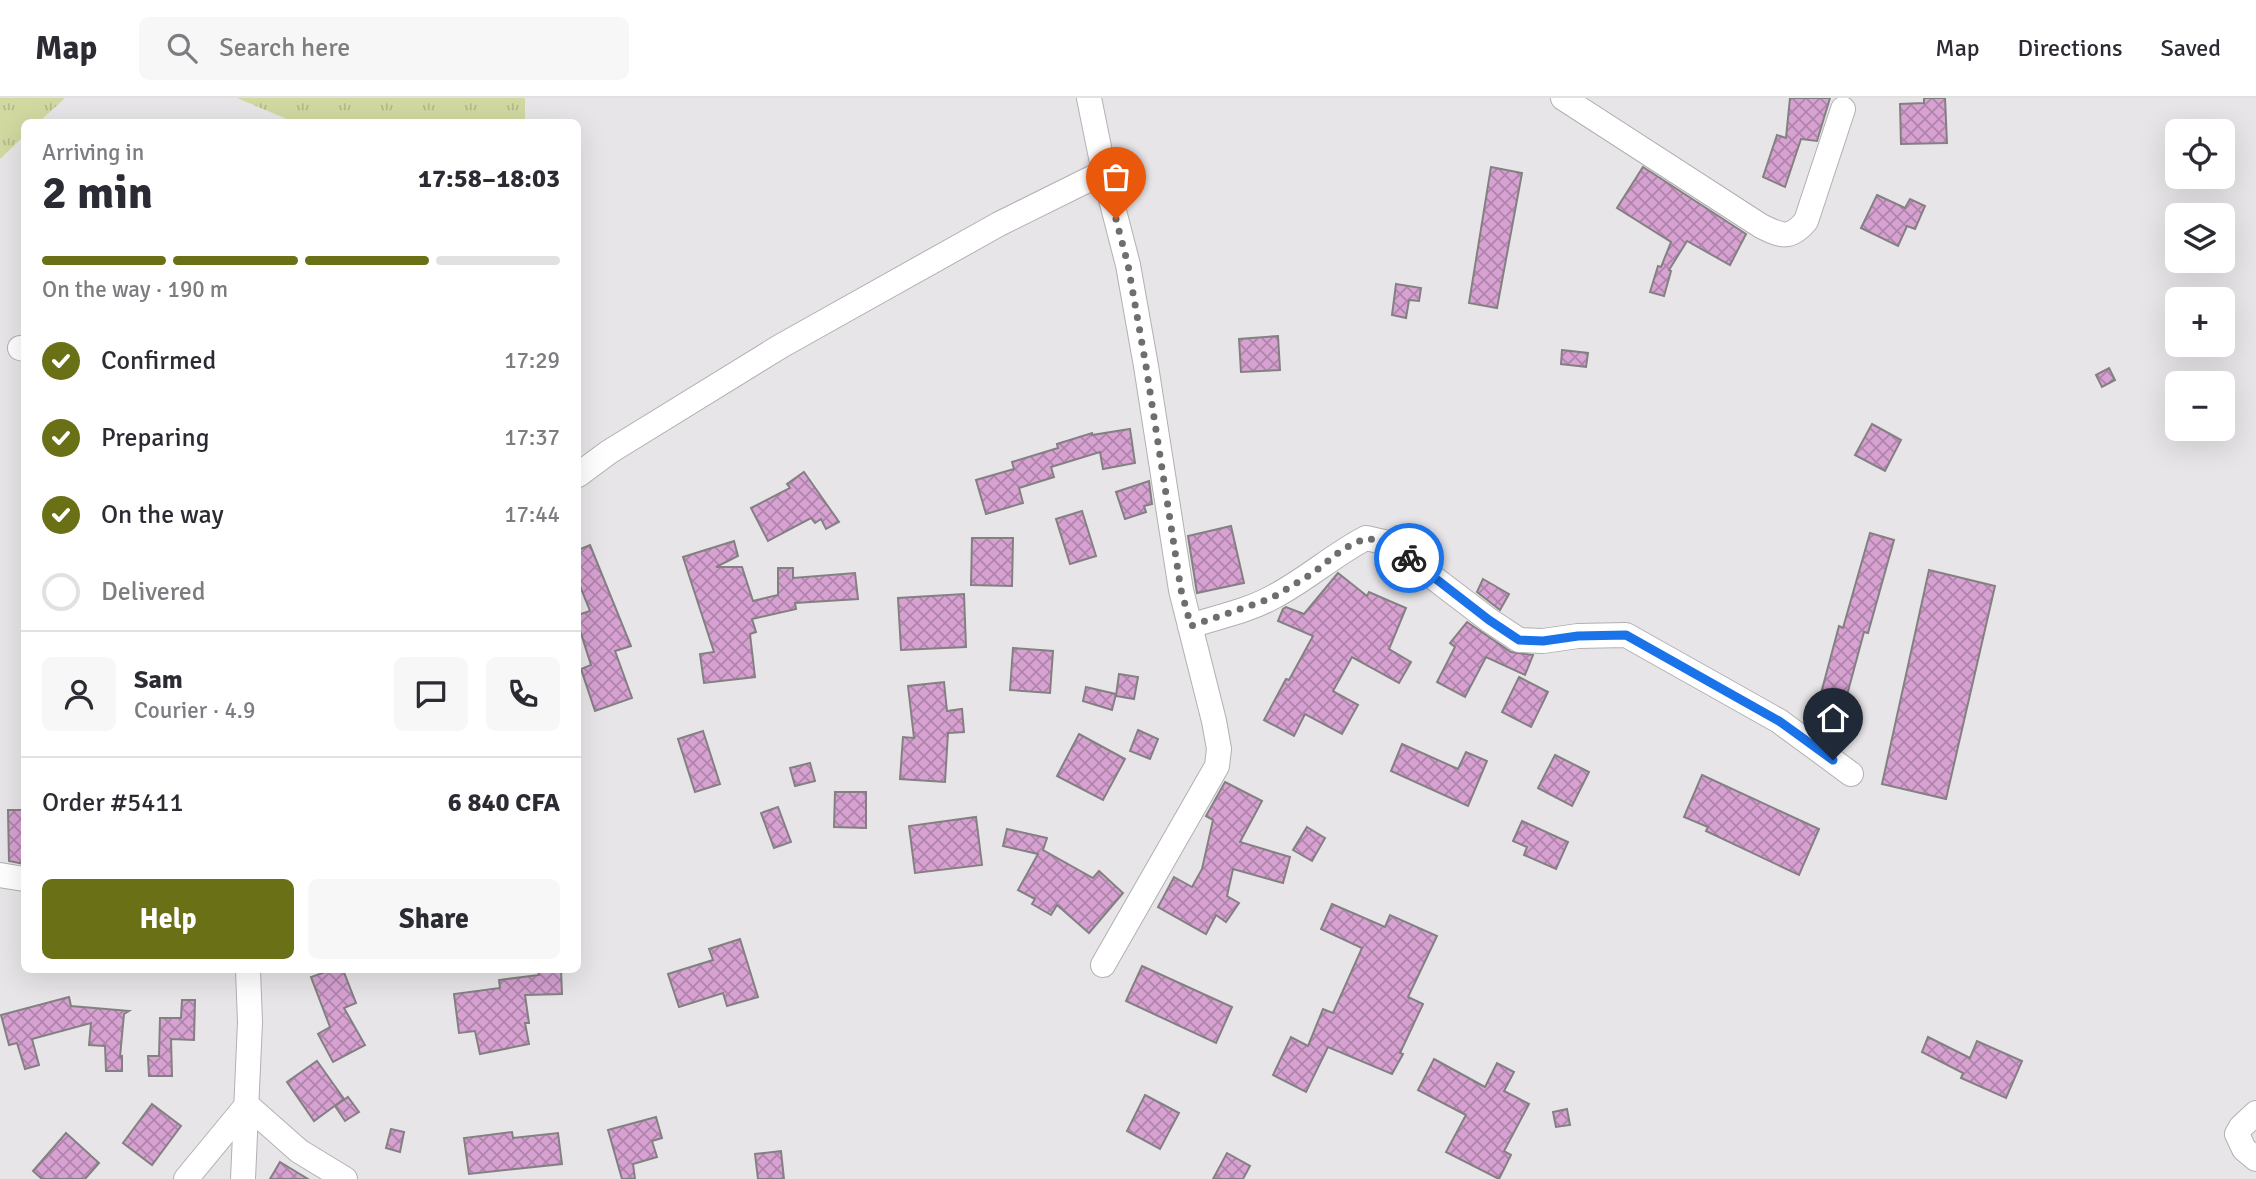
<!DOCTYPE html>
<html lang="en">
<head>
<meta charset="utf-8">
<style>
	:root { --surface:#fff; --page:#f7f7f7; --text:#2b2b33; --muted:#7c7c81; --line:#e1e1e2; --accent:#697016 }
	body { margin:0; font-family:Signika,sans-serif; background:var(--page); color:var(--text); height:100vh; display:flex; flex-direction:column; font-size:26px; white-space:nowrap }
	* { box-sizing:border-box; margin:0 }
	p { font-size:23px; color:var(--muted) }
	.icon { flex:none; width:38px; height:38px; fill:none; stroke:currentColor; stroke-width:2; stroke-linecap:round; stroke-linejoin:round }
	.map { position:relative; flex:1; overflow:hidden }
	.drawer { position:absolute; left:21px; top:21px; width:560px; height:854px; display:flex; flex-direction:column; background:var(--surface); border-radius:10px; box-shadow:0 7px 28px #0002 }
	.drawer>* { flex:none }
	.fabs { position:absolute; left:2165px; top:21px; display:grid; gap:14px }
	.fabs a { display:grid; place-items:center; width:70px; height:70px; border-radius:10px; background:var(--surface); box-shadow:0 7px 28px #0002; font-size:35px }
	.pin { position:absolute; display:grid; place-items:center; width:60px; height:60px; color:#fff; margin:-72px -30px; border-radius:50% 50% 50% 0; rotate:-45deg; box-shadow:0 0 7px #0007 }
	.pin .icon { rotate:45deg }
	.courier { position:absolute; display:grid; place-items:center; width:70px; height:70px; margin:-35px; border:5px solid #1a73e8; border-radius:50%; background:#fff; color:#222; box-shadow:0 2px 9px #0007 }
	.headline em { font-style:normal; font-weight:800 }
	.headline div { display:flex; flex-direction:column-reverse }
	.headline { display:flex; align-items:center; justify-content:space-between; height:119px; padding:0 21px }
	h1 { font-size:46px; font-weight:800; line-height:52px }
	.bar { display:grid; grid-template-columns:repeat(4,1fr); gap:10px 7px; align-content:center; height:84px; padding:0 21px }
	.bar i { height:9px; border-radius:5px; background:var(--line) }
	.bar .active { background:var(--accent) }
	.bar p { grid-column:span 4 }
	.line { display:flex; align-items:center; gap:18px; padding:0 21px; border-top:2px solid var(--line) }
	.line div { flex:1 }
	.round { display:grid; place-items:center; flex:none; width:74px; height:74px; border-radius:10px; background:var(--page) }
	ol { padding:0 21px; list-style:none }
	li { display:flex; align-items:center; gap:21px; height:77px }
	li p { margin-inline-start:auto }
	li .icon { padding:7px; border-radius:50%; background:var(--accent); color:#fff; stroke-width:4 }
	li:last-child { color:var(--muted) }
	li i { width:38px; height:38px; border:4px solid var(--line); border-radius:50% }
	.cta { display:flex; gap:14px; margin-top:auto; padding:14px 21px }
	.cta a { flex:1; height:80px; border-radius:10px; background:var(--accent); color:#fff; font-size:28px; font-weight:800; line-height:80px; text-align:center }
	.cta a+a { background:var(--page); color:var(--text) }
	header { display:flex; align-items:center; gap:42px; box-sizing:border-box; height:98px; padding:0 35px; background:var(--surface); border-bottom:2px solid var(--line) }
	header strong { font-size:33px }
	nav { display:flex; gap:38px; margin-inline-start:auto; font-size:24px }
	.search { width:490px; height:63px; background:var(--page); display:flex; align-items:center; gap:18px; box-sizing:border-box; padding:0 24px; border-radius:10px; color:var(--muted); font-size:26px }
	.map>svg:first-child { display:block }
	.grass { fill:url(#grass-tufts) }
	.building { fill:url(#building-cross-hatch); stroke:#838082; stroke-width:2 }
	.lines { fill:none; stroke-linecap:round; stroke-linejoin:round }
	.minor-casing { stroke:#b2b0b2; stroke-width:26 }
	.minor { stroke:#fff; stroke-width:24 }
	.done { stroke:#6f6d6f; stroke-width:7; stroke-dasharray:0 12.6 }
	.route { stroke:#1a73e8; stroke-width:9 }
</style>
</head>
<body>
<header>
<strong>Map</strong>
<div class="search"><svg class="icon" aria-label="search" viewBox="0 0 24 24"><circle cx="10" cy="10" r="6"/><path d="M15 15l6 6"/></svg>Search here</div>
<nav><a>Map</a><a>Directions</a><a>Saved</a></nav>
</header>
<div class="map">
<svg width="2256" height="1081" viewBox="0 0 2256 1081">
	<defs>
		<pattern id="grass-tufts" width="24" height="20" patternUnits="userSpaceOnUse" patternTransform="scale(1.75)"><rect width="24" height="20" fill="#d1d8a0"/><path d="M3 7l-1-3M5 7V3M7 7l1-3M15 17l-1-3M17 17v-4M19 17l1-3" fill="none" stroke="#b4ba8a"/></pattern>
		<pattern id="building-cross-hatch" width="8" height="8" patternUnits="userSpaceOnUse" patternTransform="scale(1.75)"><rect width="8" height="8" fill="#d7a1d2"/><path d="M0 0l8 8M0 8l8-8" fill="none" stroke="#af84ab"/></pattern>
	</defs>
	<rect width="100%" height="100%" fill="#e7e5e7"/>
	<!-- grass -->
	<g class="grass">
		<polygon points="0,0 65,0 39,24 24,24 24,38 0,61"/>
		<polygon points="237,0 525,0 525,24 294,24"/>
	</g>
	<!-- building -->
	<g class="building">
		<polygon points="1790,0 1830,0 1817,43 1801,41 1785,89 1763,79 1777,37 1786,40"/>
		<polygon points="1924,0 1945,0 1947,45 1901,46 1900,6 1924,5"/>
		<polygon points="1491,69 1522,75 1497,210 1469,205"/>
		<polygon points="1643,69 1746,136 1730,167 1687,143 1669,172 1671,173 1664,198 1650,194 1658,168 1661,169 1671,144 1617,110"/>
		<polygon points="1877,97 1905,110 1910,101 1925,108 1915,131 1907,128 1898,148 1861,130"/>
		<polygon points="1396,186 1421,190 1419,203 1409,202 1406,220 1392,217"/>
		<polygon points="1278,238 1280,272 1241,274 1239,241"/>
		<polygon points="1562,252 1588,255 1586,269 1561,266"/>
		<polygon points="2109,270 2115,282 2102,289 2096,277"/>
		<polygon points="1872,326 1901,342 1885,373 1855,357"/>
		<polygon points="1130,331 1135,365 1103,371 1100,354 1051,369 1054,379 1019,390 1023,405 986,416 976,382 1014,371 1012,364 1058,350 1057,346 1092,335 1092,337"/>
		<polygon points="804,374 839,424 826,431 821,421 815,425 811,420 768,443 751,410 790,390 787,386"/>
		<polygon points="1149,383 1152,406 1144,408 1146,414 1125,421 1116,394"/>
		<polygon points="1082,413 1096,458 1070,466 1056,421"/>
		<polygon points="1231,428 1244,485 1197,495 1188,438"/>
		<polygon points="1870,435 1894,442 1868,535 1864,534 1834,645 1812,629 1839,528 1843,530"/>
		<polygon points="972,440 1013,440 1012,488 971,487"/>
		<polygon points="734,443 738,458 716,469 742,469 753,503 778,497 778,470 793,470 793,480 855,475 858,501 795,505 796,511 752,521 756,534 750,536 755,579 704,585 700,556 714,554 683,459"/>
		<polygon points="590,447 631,548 615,553 632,600 595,613 581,571 591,567 578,526 578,517 590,513 578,483 578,452"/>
		<polygon points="1929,472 1995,488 1946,701 1882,686"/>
		<polygon points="1338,475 1367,498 1369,494 1406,510 1389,551 1411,564 1399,585 1352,559 1333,593 1358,607 1342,636 1305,616 1294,638 1264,622 1286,581 1289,582 1313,538 1278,523 1283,511 1286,509 1304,516"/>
		<polygon points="1483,481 1509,496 1500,512 1477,494"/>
		<polygon points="964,496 966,549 901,552 898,500"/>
		<polygon points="1467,524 1511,554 1533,557 1525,577 1486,559 1465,599 1437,584 1455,549 1450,545"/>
		<polygon points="1013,550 1053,553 1050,595 1010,592"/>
		<polygon points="1119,576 1138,579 1134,601 1116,598"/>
		<polygon points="1519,579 1548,594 1531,629 1502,614"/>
		<polygon points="944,584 947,613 962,611 964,634 948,635 945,684 900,681 903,639 914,640 908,588"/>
		<polygon points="1086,589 1116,596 1112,612 1083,603"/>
		<polygon points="1138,632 1158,641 1150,661 1130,653"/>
		<polygon points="703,633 720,686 695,694 678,641"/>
		<polygon points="1079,636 1125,661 1103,702 1057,678"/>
		<polygon points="1402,646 1458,671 1466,654 1487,663 1468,708 1391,673"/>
		<polygon points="1555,657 1589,674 1572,708 1538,690"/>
		<polygon points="810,665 815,683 795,688 790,670"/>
		<polygon points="1702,677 1819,731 1799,777 1706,733 1708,729 1684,719"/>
		<polygon points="1225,684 1262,703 1240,744 1290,759 1283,785 1233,771 1227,798 1239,805 1226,824 1216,817 1206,836 1158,809 1174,779 1192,789 1202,771 1213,722 1206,718"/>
		<polygon points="835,694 866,694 866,730 834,729"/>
		<polygon points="778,709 791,744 774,750 761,715"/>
		<polygon points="8,712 24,712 24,766 9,763"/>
		<polygon points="976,719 982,767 915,775 909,728"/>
		<polygon points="1522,723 1568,744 1556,771 1524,757 1527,749 1513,743"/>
		<polygon points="1307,729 1325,740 1312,763 1293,752"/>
		<polygon points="1007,731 1047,740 1043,752 1093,780 1099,773 1123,795 1089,835 1057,807 1051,817 1032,806 1035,801 1018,792 1038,756 1003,748"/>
		<polygon points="1332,806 1385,829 1390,817 1437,838 1408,899 1423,906 1400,955 1403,956 1392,976 1328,949 1306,994 1273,977 1291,939 1308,948 1323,911 1333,915 1362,850 1321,831"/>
		<polygon points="740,841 758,899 727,908 723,895 679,909 668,876 713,862 709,851"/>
		<polygon points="1142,868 1232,909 1216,945 1126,903"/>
		<polygon points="331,872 343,872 356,905 344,910 365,947 333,964 318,936 330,929 311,879"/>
		<polygon points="538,872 561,872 562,896 525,897 529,925 525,925 529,946 480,956 475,933 459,935 454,896 500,890 499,882 539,877"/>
		<polygon points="69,899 71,908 129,913 124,916 120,959 122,958 122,973 106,973 105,948 89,947 91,925 32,941 39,967 25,971 17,945 9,947 1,917"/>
		<polygon points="182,902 195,902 194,942 171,941 172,978 149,978 148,958 159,958 160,920 181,920"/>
		<polygon points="1928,939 1970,960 1977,943 2022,963 2006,1000 1961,980 1963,975 1922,954"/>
		<polygon points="1434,961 1485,989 1497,965 1514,974 1504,993 1529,1006 1504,1053 1511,1057 1499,1081 1446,1054 1466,1017 1418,992"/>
		<polygon points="317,963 344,1001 314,1023 287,984"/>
		<polygon points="1145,997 1179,1015 1160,1051 1127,1033"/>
		<polygon points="348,999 359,1014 345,1023 335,1008"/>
		<polygon points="152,1006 181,1028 152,1067 123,1045"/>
		<polygon points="1567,1011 1570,1027 1556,1029 1553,1014"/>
		<polygon points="656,1019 662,1040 652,1043 657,1059 633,1066 635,1081 622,1081 608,1032"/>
		<polygon points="391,1031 404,1034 400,1054 386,1050"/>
		<polygon points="512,1034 513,1040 558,1035 562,1066 469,1076 464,1040"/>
		<polygon points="66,1035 99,1065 85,1081 42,1081 33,1073"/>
		<polygon points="781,1053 784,1081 758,1081 755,1056"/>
		<polygon points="1227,1055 1250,1068 1243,1081 1213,1081"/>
		<polygon points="280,1064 308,1081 270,1081"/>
	</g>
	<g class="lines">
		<defs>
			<g id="minor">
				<polyline points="1089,0 1104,74 1128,167 1146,268 1181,492 1214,623 1219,651 1217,668 1103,867"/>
				<path d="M 1563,0 L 1761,128 C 1781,138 1790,142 1806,123 L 1843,11"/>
				<polyline points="20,250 24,251"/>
				<polyline points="578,377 609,354 781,248 999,126 1104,74"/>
				<path d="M 1190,528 C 1217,519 1248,513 1273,499 C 1306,482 1333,457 1366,440 L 1388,445 L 1489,522 L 1519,542 L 1543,543 L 1578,538 L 1626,537 L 1779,623 L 1851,676"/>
				<polyline points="0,777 24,781"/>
				<polyline points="2256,1015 2241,1029 2237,1036 2244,1051 2256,1061"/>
				<polyline points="186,1081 247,1007 299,1053 345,1081"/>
				<polyline points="243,1081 250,924 248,872"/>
			</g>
		</defs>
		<!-- minor casing -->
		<use href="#minor" class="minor-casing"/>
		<!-- minor -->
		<use href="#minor" class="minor"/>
	</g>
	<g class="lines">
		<!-- done -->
		<polyline class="done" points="1116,121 1128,167 1146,268 1181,492 1191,528 1272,500 1313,475 1343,451 1366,440 1388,445 1409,460"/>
		<!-- route -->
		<polyline class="route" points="1409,460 1489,522 1519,542 1543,543 1578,538 1626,537 1779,623 1833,662"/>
	</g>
</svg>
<div class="fabs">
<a><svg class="icon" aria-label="locate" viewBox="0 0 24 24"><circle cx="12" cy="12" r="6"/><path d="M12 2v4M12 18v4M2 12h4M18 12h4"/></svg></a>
<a><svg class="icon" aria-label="layers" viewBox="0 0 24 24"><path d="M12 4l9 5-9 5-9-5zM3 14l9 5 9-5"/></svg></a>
<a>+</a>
<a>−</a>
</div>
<div class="pin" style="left:1116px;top:121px;background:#ea580c"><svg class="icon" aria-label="bag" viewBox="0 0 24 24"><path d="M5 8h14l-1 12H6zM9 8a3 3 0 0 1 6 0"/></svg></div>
<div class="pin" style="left:1833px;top:662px;background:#1f2937"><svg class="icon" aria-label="home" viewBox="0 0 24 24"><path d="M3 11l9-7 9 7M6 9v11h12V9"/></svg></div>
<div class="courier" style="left:1409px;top:460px"><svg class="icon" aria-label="bike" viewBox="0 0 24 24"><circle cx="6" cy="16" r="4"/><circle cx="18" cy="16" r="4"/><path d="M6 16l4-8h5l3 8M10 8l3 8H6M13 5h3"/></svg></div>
<section class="drawer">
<div class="headline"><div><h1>2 min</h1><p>Arriving in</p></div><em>17:58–18:03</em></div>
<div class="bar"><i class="active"></i><i class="active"></i><i class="active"></i><i></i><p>On the way · 190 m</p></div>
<ol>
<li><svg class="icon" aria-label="check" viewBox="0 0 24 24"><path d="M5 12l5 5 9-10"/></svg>Confirmed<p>17:29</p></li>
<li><svg class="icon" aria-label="check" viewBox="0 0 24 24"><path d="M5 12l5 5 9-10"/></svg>Preparing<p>17:37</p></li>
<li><svg class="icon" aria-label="check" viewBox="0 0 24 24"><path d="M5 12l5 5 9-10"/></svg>On the way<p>17:44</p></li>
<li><i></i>Delivered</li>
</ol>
<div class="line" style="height:126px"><a class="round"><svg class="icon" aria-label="person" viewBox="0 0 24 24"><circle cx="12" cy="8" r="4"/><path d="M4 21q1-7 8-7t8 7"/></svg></a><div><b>Sam</b><p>Courier · 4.9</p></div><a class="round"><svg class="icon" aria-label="chat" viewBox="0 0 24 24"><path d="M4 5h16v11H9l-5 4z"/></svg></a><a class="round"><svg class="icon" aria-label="phone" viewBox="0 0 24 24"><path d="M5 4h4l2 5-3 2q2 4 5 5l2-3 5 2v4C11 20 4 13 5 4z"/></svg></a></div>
<div class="line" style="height:91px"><div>Order #5411</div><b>6 840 CFA</b></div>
<div class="cta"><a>Help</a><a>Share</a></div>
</section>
</div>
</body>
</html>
